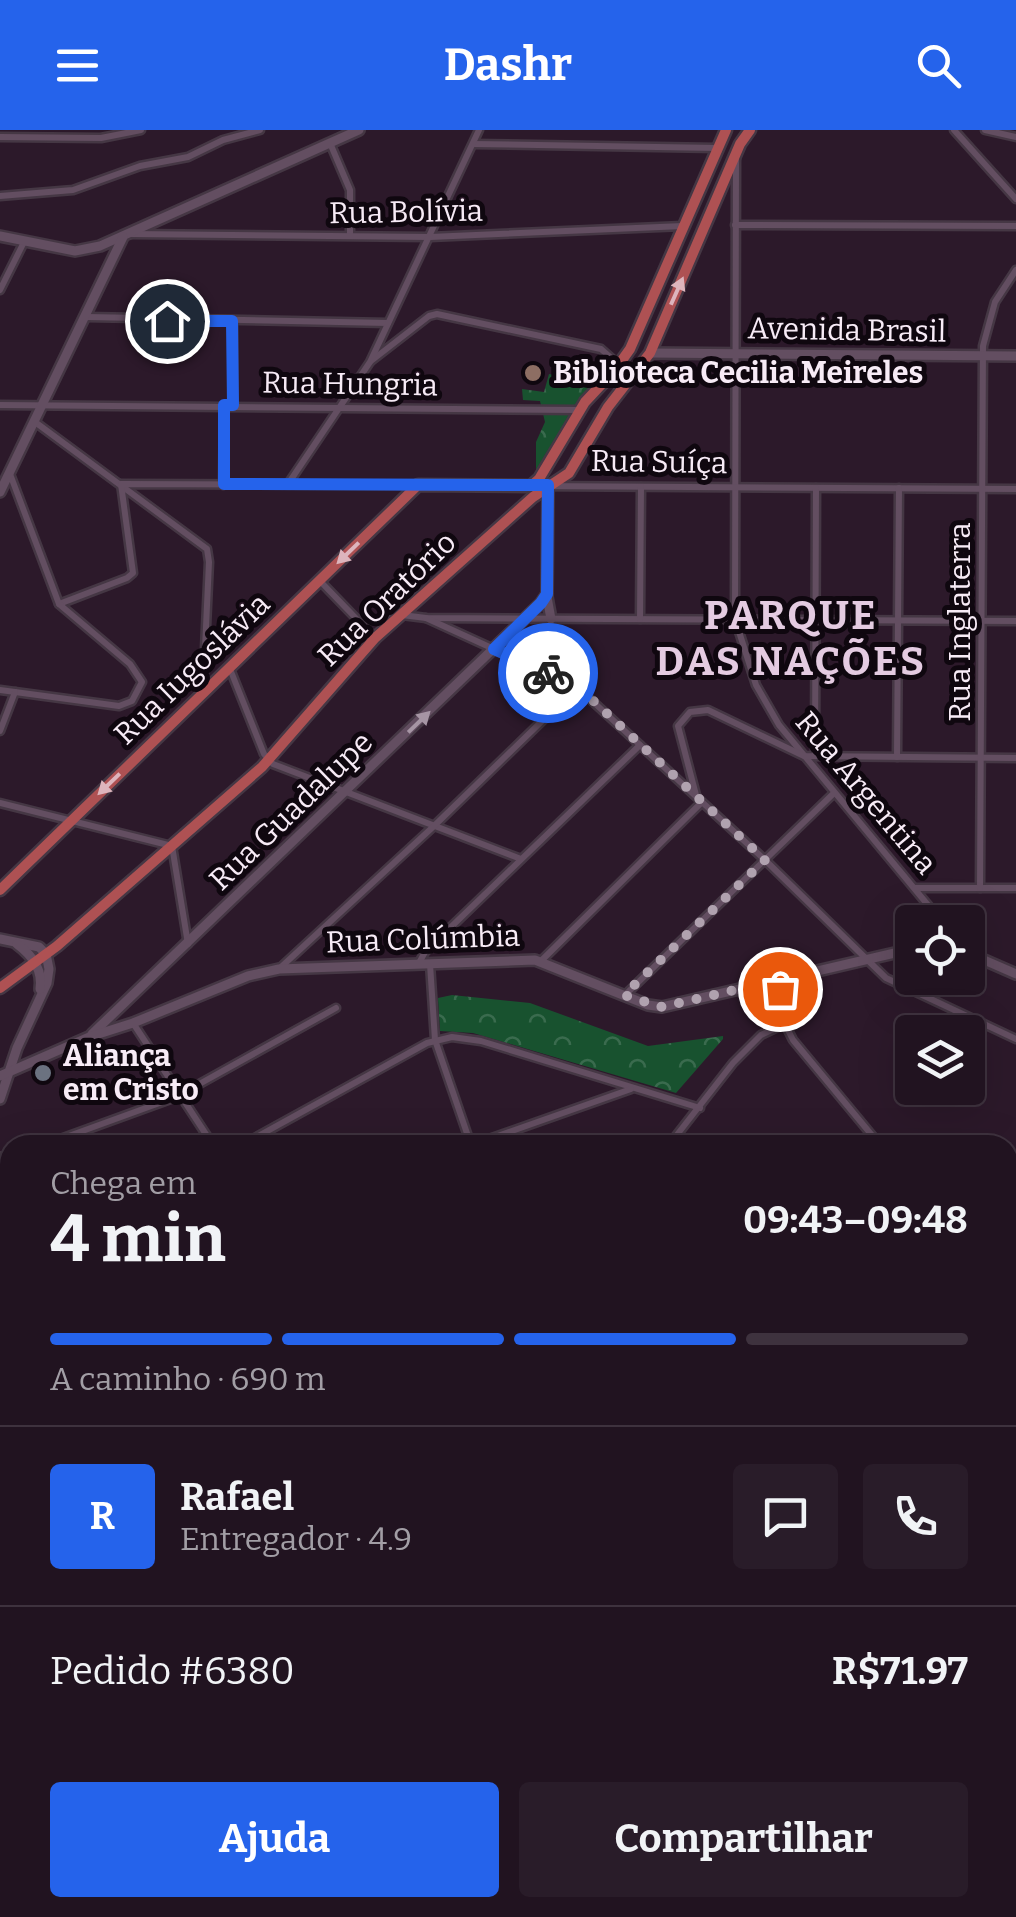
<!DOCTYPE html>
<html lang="pt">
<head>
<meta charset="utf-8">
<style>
	:root { --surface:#211320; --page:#291c29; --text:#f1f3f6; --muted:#a29ea5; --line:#3e323e; --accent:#2563eb }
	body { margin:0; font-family:Bitter,serif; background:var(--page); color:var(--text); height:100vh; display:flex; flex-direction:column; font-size:38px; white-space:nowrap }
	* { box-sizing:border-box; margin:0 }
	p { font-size:32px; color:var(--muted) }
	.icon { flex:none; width:55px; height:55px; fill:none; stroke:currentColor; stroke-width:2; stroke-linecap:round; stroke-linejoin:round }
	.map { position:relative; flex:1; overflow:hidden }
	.drawer { position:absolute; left:0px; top:1005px; width:1018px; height:782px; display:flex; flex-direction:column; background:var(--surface); border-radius:30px 30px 0 0; box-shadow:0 10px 40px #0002,0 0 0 2px var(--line) }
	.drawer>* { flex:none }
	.tools { position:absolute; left:895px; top:775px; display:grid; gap:20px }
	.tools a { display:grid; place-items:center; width:90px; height:90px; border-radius:10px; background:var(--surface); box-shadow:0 10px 40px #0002,0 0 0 2px var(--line); font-size:50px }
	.pin { position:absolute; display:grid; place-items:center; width:85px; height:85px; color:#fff; margin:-42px; border:5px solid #fff; border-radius:50%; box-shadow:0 2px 10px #0007 }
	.courier { position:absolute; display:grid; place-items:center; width:100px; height:100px; margin:-50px; border:8px solid #2563eb; border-radius:50%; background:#fff; color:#222; box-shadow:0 2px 12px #0007 }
	.overview em { font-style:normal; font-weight:700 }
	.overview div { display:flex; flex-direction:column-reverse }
	.overview { display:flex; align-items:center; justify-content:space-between; height:170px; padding:0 50px }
	h1 { font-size:65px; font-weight:700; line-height:75px }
	.bar { display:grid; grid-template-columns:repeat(4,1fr); gap:15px 10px; align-content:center; height:120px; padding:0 50px }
	.bar i { height:12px; border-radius:8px; background:var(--line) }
	.bar .active { background:var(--accent) }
	.bar p { grid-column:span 4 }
	.line { display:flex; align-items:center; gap:25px; padding:0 50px; border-top:2px solid var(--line) }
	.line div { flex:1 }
	.round { display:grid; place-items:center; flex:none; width:105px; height:105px; border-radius:10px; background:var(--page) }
	.button { display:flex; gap:20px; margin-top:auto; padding:20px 50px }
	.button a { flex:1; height:115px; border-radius:10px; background:var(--accent); color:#fff; font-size:40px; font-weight:700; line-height:115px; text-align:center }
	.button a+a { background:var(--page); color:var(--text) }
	header { display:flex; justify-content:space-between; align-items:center; height:130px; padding:0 50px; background:var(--accent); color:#fff; font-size:45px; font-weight:700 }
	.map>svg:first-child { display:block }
	.park { fill:url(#park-crowns) }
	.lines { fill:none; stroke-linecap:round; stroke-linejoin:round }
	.street-casing { stroke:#453744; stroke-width:11 }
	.secondary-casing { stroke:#453744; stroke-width:14 }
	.primary-casing { stroke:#453744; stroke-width:15 }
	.street { stroke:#634e61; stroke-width:6 }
	.secondary { stroke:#634e61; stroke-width:9 }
	.primary { stroke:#ae5153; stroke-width:10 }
	.oneway { fill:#ddb5bd }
	.oneway2 { fill:#a695a4 }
	.done { stroke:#b0a2af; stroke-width:10; stroke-dasharray:0 18 }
	.route { stroke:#2563eb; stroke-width:12 }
	.education-dot { fill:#8d6e63; stroke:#0f070f; stroke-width:4 }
	.worship-dot { fill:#6b7280; stroke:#0f070f; stroke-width:4 }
	.labels { text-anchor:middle; stroke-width:10; stroke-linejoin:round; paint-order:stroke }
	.street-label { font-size:30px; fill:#f7ebf6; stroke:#0f070f }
	.poi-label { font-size:30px; font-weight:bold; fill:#f7ebf6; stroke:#0f070f; text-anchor:start }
	.district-label { font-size:40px; font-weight:bold; letter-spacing:2.5px; fill:#e4cbe1; stroke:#0f070f }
</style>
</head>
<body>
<header><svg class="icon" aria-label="menu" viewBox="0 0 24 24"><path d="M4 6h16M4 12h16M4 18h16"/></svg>Dashr<svg class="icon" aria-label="search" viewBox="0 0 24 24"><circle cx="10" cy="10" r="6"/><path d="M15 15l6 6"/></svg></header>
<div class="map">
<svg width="1016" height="1787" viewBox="0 0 1016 1787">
	<defs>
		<pattern id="park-crowns" width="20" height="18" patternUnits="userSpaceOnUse" patternTransform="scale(2.5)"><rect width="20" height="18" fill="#18522f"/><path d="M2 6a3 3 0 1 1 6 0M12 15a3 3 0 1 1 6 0" fill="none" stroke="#3a6b4e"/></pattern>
	</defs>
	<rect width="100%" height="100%" fill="#2c192a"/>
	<!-- park -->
	<g class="park">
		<polygon points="549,244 594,252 573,281 536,347 536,312 545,292 540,271 523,270 522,259 544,262"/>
		<polygon points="452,865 530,873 648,916 723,906 723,909 676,963 473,903 440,901 438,868"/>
	</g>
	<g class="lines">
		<defs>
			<g id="street">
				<polyline points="954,0 1016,69"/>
				<polyline points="985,0 1016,7"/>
				<polyline points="0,7 101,8 141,0"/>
				<polyline points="330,13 350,60 350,105"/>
				<polyline points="473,14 717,18"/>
				<polyline points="736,27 735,489 756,555 779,595 942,792"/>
				<polyline points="0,66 73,60 140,36 188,27 223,10 260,0"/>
				<polyline points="735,95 1016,96"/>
				<polyline points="131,104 430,107 683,96"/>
				<polyline points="0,160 24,112"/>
				<polyline points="87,187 388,193"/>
				<polyline points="233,192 233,275"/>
				<polyline points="371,231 429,186 437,184 601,219 618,234"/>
				<polyline points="0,275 579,280"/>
				<polyline points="35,292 207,419 209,432 203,562"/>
				<polyline points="288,354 370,232 479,0"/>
				<polyline points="223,355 224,276"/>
				<polyline points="532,356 1016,359"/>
				<polyline points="320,451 375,508"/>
				<polyline points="59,474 127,448 133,443 121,354 414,355"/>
				<polyline points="402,485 426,488 1016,491"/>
				<polyline points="426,488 577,557 765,730 886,848 1016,909"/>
				<polyline points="640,489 641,357"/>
				<polyline points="230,539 264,624 273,634 521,729"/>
				<polyline points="0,560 119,576 132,571 142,552 130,534 59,474 10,344"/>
				<polyline points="0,601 15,562"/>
				<polyline points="815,626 816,358"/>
				<polyline points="897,627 899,358"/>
				<polyline points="696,665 678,596 690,582 708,580 804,626 1016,628"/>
				<polyline points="0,673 172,716 188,814"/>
				<polyline points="915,758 1016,758"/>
				<polyline points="980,758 983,216 995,172 1016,140"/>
				<polyline points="541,831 702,672"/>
				<polyline points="419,833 425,822 640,615"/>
				<polyline points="430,834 435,910 471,1015"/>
				<polyline points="280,838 434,696 577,557"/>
				<polyline points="778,850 787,898 793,910 880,1015"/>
				<polyline points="625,865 834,663"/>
				<polyline points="133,893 213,1015"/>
				<polyline points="44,1015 176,967 336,878"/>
				<polyline points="242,1015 427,913 452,907 481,911 700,978"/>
				<polyline points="472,1015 631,959"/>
				<polyline points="669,1015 733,933 761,905 786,893"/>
				<polyline points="0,1171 10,1171"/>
				<polyline points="1008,1187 1016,1181"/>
				<polyline points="1008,1217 1016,1230"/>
				<polyline points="0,1302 10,1301"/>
				<polyline points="1008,1384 1016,1396"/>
				<polyline points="0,1412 10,1416"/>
				<polyline points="1008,1455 1016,1461"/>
				<polyline points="1008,1503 1016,1510"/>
				<polyline points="0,1520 10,1491"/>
				<polyline points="0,1528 10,1531"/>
				<polyline points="1008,1570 1016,1577"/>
				<polyline points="0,1604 10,1608"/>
				<polyline points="1008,1636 1016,1624"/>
				<polyline points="0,1647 10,1649"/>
				<polyline points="0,1739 10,1742"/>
				<polyline points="1008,1762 1016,1773"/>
				<polyline points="163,1778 176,1780"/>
				<polyline points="310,1778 314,1787"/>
				<polyline points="517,1778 525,1787"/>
				<polyline points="621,1778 629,1787"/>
				<polyline points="730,1778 738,1787"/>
				<polyline points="754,1778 768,1787"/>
				<polyline points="886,1778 899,1787"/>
				<polyline points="13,1787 16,1778"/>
				<polyline points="920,1787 925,1778"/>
			</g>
			<g id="secondary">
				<polyline points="0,106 75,121 100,116 359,0"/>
				<polyline points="650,223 1016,226"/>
				<polyline points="0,362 123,107"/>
				<polyline points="547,467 551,489"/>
				<polyline points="0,809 39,817 46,824 49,839 47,853 17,918 0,969"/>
				<path d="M 17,814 C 32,825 43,840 40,859"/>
				<polyline points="968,823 1016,844"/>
				<polyline points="92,904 541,473 547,464 548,355"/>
				<polyline points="0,946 89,907 133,893 248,846 279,839 535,830 648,875 662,877 912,819"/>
				<polyline points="0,1028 10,1063"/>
				<polyline points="1008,1047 1016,1040"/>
				<polyline points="1008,1443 1016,1431"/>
				<polyline points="424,1778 436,1787"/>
				<polyline points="174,1787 177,1778"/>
				<polyline points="370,1787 376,1778"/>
				<polyline points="746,1787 753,1778"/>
			</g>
			<g id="primary">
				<polyline points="0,760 418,355 531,356 539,349 585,272 615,240 630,219 726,0"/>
				<polyline points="0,858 57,816 262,637 375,508 533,367 569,343 608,277 650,223 740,14 750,0"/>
			</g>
		</defs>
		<!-- street casing -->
		<use href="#street" class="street-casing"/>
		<!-- secondary casing -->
		<use href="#secondary" class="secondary-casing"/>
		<!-- primary casing -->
		<use href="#primary" class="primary-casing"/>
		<!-- street -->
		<use href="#street" class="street"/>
		<!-- secondary -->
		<use href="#secondary" class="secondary"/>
		<!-- primary -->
		<use href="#primary" class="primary"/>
	</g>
	<!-- one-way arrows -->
	<defs><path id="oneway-solid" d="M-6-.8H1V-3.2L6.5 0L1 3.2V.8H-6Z" transform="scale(2.5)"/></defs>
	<g class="oneway">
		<use href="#oneway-solid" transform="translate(677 161) rotate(-66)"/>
		<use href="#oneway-solid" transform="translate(348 423) rotate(136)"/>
		<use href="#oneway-solid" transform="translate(109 654) rotate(136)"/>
	</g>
	<use class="oneway2" href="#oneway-solid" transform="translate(419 592) rotate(-44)"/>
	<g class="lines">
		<!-- done -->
		<polyline class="done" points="548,543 586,564 765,730 624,865 662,877 778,850 780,859"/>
		<!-- route -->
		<polyline class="route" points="167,191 232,191 233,275 224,275 224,354 548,355 547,464 541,473 494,519 548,543"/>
	</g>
	<!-- markers -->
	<circle class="education-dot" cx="533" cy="243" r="10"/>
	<circle class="worship-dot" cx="43" cy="943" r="10"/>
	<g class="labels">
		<!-- street labels -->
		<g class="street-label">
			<text transform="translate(406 82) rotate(-1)" y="10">Rua Bolívia</text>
			<text transform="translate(847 200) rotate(1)" y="10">Avenida Brasil</text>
			<text transform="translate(350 254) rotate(1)" y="10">Rua Hungria</text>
			<text transform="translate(659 332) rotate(1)" y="10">Rua Suíça</text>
			<text transform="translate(387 469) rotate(-44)" y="10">Rua Oratório</text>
			<text transform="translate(960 492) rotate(-90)" y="10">Rua Inglaterra</text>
			<text transform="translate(192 539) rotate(-44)" y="10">Rua Iugoslávia</text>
			<text transform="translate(866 663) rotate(50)" y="10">Rua Argentina</text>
			<text transform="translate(291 681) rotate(-44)" y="10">Rua Guadalupe</text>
			<text transform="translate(423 809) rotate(-2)" y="10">Rua Colúmbia</text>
		</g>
		<!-- poi labels -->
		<g class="poi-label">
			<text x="553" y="253">Biblioteca Cecilia Meireles</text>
			<text x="63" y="936">Aliança<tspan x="63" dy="34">em Cristo</tspan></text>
		</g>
		<!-- district labels -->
		<g class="district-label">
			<text x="791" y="499">PARQUE<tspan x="791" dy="46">DAS NAÇÕES</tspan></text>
		</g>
	</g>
</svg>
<div class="tools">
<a><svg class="icon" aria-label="locate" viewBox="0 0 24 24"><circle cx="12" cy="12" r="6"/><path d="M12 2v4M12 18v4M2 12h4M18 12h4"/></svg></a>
<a><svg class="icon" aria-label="layers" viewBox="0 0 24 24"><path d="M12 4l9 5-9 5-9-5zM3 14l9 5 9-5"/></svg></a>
</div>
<div class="pin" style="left:780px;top:859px;background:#ea580c"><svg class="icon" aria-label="bag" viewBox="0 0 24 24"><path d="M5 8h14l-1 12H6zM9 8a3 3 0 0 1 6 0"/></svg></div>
<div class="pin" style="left:167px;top:191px;background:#1f2937"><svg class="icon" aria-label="home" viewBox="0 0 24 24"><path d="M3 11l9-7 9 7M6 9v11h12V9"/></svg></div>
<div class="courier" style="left:548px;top:543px"><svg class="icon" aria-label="bike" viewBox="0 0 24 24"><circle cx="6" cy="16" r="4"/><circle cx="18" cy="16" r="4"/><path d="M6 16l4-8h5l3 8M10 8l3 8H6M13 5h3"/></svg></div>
<section class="drawer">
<div class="overview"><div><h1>4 min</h1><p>Chega em</p></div><em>09:43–09:48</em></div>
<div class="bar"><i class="active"></i><i class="active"></i><i class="active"></i><i></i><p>A caminho · 690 m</p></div>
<div class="line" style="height:180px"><b class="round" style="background:var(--accent);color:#fff">R</b><div><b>Rafael</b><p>Entregador · 4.9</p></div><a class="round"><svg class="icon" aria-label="chat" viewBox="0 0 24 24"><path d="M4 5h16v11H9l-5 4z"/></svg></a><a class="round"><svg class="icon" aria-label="phone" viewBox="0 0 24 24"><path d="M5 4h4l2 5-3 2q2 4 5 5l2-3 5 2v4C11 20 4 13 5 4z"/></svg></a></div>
<div class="line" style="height:130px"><div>Pedido #6380</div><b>R$71.97</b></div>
<div class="button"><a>Ajuda</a><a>Compartilhar</a></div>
</section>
</div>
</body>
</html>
